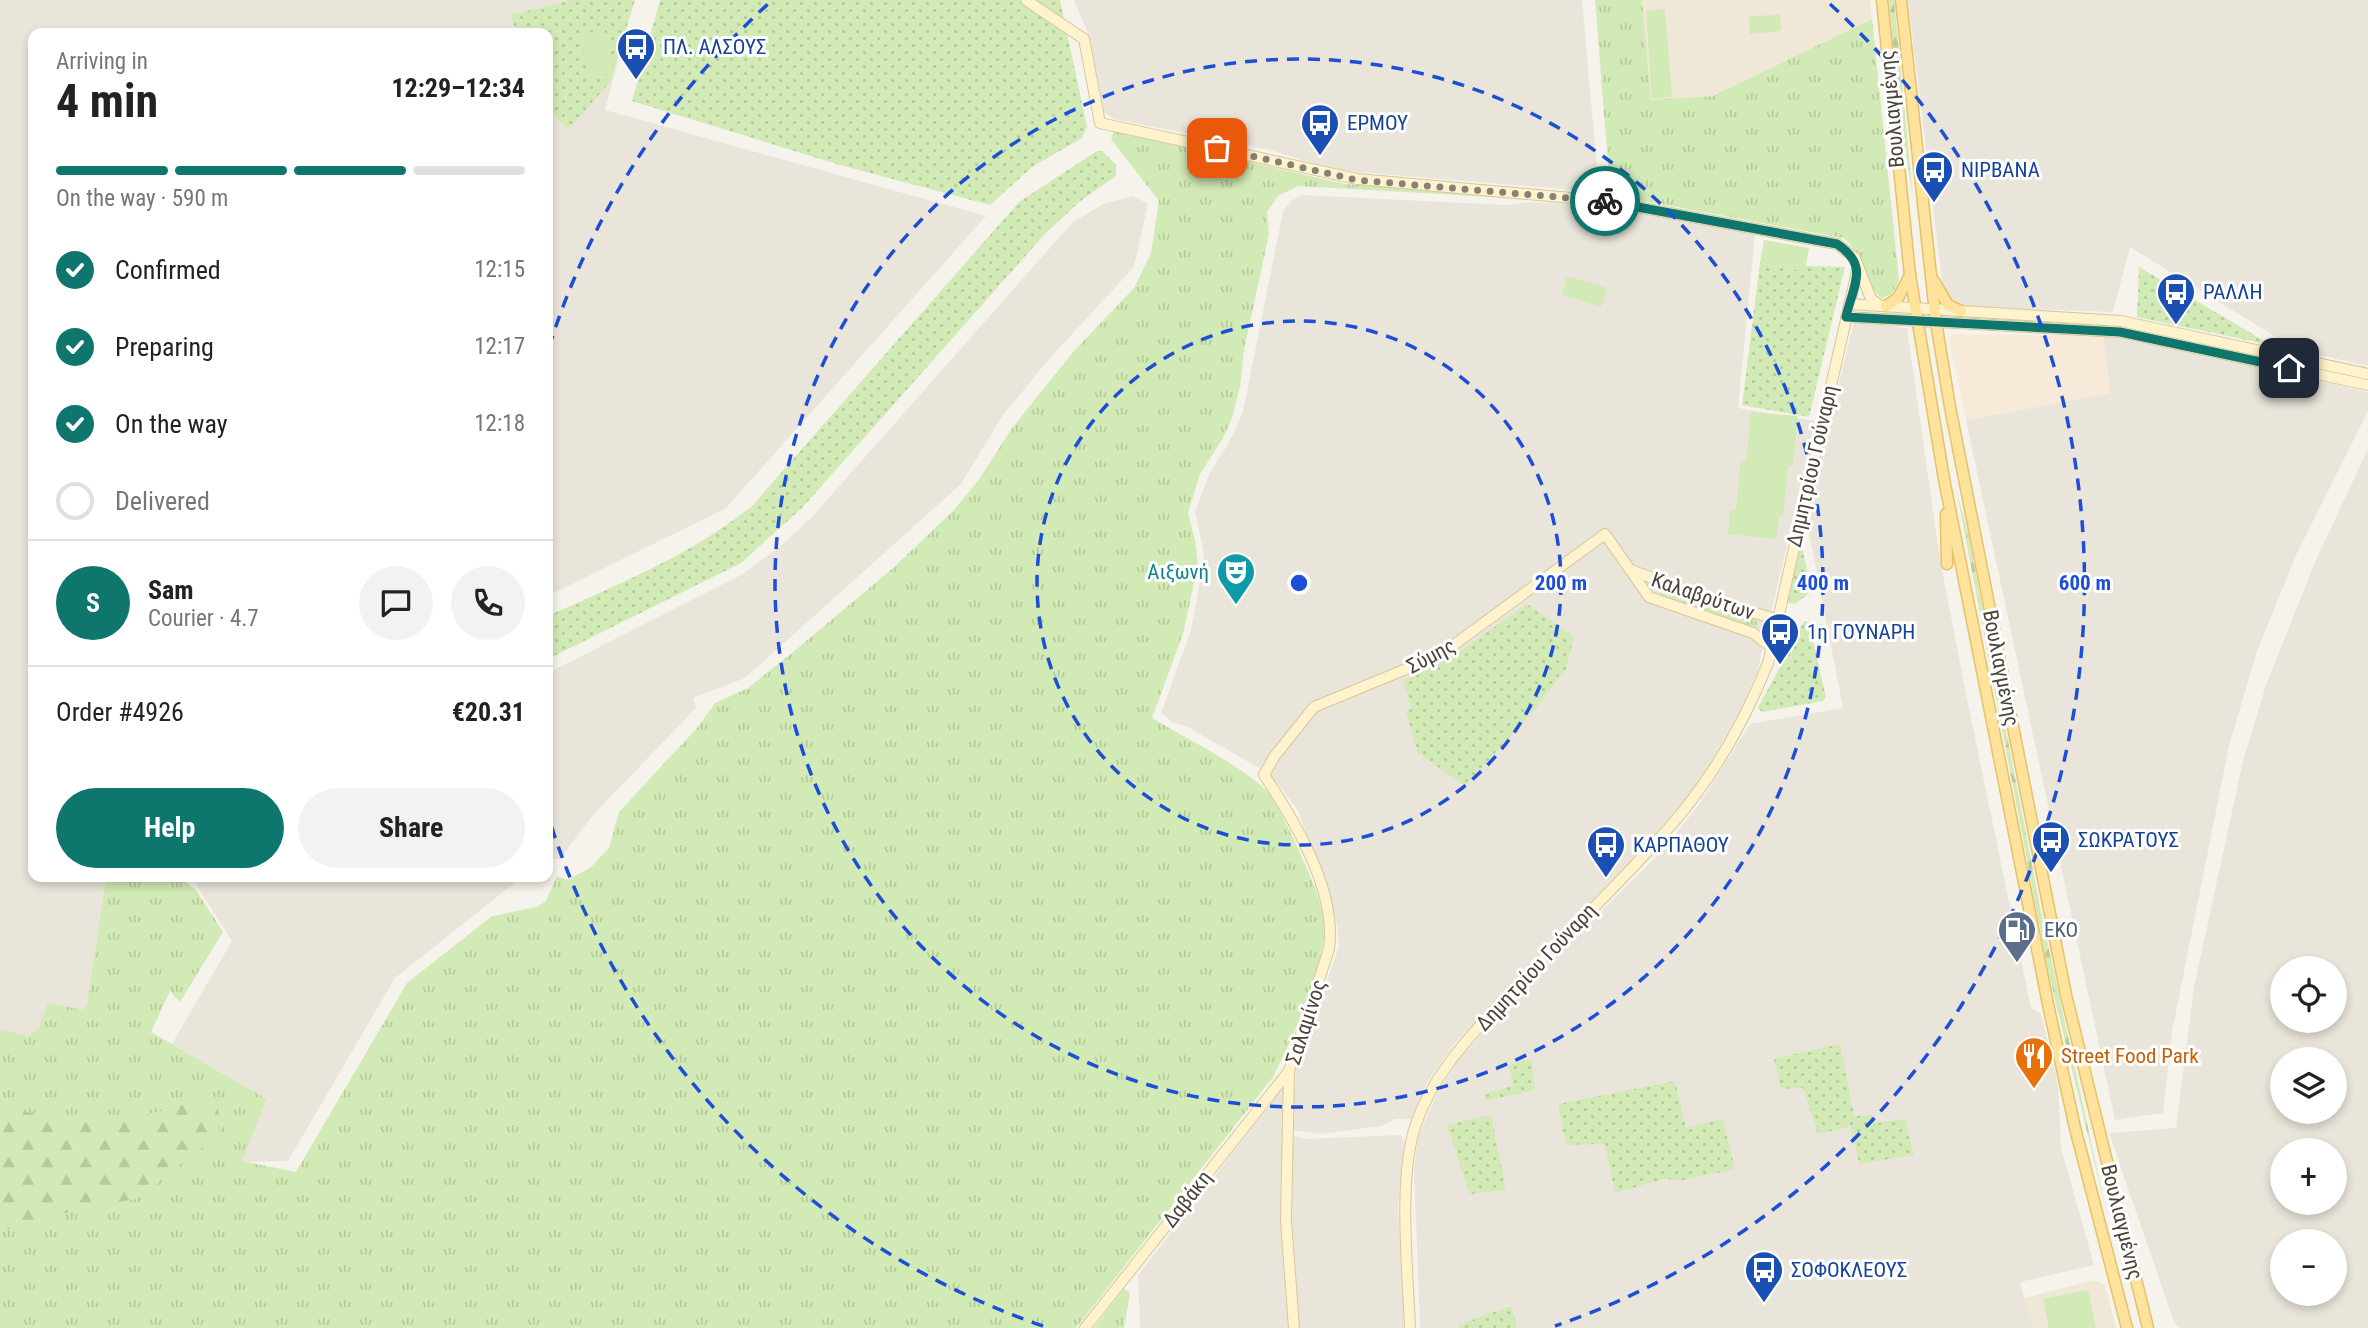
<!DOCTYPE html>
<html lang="en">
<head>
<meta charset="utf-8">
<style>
	:root { --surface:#fff; --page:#f2f2f2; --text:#222; --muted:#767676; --line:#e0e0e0; --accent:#0f766e }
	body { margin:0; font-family:"Roboto Condensed",sans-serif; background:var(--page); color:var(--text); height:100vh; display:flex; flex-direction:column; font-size:26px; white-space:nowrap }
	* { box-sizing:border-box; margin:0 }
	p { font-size:23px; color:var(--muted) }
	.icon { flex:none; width:38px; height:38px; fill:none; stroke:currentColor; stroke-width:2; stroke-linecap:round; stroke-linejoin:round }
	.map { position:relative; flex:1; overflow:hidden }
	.panel { position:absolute; left:28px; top:28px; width:525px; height:854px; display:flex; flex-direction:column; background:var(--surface); border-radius:14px; box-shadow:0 4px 10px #0003 }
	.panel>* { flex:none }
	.tools { position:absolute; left:2270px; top:956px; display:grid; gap:14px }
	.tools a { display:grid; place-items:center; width:77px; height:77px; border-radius:50%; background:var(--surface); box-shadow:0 4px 10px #0003; font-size:35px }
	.pin { position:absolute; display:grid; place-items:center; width:60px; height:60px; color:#fff; margin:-30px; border-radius:14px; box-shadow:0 4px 10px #0006 }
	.courier { position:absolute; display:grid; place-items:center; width:70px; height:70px; margin:-35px; border:5px solid #0f766e; border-radius:50%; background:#fff; color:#222; box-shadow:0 2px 9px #0007 }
	.summary em { font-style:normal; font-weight:700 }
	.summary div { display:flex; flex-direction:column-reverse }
	.summary { display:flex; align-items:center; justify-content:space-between; height:119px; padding:0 28px }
	h1 { font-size:46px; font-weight:700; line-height:52px }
	.bar { display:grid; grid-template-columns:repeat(4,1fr); gap:10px 7px; align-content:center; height:84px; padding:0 28px }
	.bar i { height:9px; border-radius:5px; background:var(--line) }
	.bar .on { background:var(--accent) }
	.bar p { grid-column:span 4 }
	.line { display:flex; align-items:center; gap:18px; padding:0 28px; border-top:2px solid var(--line) }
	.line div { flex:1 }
	.round { display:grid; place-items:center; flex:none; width:74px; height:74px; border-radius:37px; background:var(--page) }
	ol { padding:0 28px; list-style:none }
	li { display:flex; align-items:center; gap:21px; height:77px }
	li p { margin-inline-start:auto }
	li .icon { padding:7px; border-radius:50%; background:var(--accent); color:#fff; stroke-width:4 }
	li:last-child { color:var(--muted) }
	li i { width:38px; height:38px; border:4px solid var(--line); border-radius:50% }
	.primary-button { display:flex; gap:14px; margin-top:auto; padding:14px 28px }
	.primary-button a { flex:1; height:80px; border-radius:42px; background:var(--accent); color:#fff; font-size:28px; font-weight:700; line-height:80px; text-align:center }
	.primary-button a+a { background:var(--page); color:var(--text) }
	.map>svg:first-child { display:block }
	.residential { fill:#eae5da; fill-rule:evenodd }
	.commercial { fill:#f7ead8 }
	.education { fill:#efe8d6 }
	.grass { fill:url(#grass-tufts) }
	.forest { fill:url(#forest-firs) }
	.park { fill:url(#park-dots) }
	.pitch { fill:#d2eab5 }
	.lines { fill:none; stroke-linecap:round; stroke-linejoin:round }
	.secondary-casing { stroke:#d6c79b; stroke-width:12 }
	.primary-casing { stroke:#e6c16a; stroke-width:13 }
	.secondary { stroke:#fff3cd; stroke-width:10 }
	.primary { stroke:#ffe39c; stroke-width:10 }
	.done { stroke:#878178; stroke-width:7; stroke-dasharray:0 12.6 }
	.route { stroke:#0f766e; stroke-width:9 }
	.ring { fill:none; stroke:#1d4ed8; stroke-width:3.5; stroke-dasharray:12 9 }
	.labels { text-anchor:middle; stroke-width:6; stroke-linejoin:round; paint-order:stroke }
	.transit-label { font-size:21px; fill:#164399; stroke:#fff; text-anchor:start }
	.street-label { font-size:21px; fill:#4b4439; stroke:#fff }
	.culture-label { font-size:21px; fill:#0d838f; stroke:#fff; text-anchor:end }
	.service-label { font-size:21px; fill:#4e5e75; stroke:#fff; text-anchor:start }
	.food-label { font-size:21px; fill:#c56008; stroke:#fff; text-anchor:start }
	.centre { fill:#1d4ed8; stroke:#fff; stroke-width:3.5 }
	.ring-label { font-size:21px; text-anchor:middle; font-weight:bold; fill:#1d4ed8; stroke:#fff; stroke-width:6; stroke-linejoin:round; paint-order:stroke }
</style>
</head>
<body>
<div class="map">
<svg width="2368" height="1328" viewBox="0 0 2368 1328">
	<defs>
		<pattern id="grass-tufts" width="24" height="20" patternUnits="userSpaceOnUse" patternTransform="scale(1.75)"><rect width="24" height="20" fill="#d2eab5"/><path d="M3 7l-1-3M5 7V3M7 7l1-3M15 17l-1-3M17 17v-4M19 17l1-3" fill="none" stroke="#b6ca9c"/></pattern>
		<pattern id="forest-firs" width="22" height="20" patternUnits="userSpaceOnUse" patternTransform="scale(1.75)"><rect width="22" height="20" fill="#d2eab5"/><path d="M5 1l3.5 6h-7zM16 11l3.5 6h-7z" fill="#b6ca9c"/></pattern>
		<pattern id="park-dots" width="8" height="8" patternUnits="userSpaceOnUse" patternTransform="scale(1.75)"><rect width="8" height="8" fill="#d2eab5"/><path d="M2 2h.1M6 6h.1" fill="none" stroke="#b6ca9c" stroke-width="1.8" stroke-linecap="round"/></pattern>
	</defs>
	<rect width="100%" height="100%" fill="#f6f3ec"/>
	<!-- residential -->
	<g class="residential">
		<polygon points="0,0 634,0 605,110 986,216 726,508 548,596 548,33 33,33 33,877 106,877 87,1004 83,1010 39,1027 28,1036 0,1029"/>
		<polygon points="1074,0 1582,0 1599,192 1333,170 1274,151 1114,119 1102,111 1087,31"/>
		<polygon points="1908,0 2368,0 2368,366 2297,350 2130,247 2113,312 1963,307 1951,302 1943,289"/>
		<polygon points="1302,195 1505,205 1532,202 1563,204 1622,210 1755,235 1738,408 1816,421 1757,673 1738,715 1697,785 1652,838 1454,1044 1426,1084 1412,1119 1395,1119 1381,1126 1320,1134 1292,1130 1296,1066 1339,947 1337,924 1326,885 1297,809 1271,775 1188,727 1172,722 1161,713 1191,630 1203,566 1204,554 1195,512 1210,472 1229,443 1243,412 1283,211 1291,201"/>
		<polygon points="1133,196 1148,204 1134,267 1050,358 1003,415 961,484 745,678 693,698 696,708 592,816 560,859 548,859 548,673 743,574 782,545 812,517 1072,223 1103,204"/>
		<polygon points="1854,322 1907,328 1940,559 1965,689 2031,1008 2041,1014 2058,1084 2061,1148 2094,1265 2020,1282 2033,1328 1420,1328 1414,1168 1418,1137 1435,1098 1456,1063 1511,1001 1662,851 1698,806 1750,724 1843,708 1806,517"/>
		<polygon points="2103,336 2122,337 2368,392 2368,411 2297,553 2257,651 2229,746 2172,1032 2163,1113 2115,1120 1966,420 2110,393"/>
		<path d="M 2368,449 L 2368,1328 L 2180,1328 L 2174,1322 L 2109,1133 L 2176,1128 L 2194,987 L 2243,761 L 2266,685 L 2315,562 ZM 2282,968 L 2334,968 L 2334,1020 L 2282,1020 ZM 2282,1059 L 2334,1059 L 2334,1111 L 2282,1111 ZM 2282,1150 L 2334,1150 L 2334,1202 L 2282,1202 ZM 2282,1241 L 2334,1241 L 2334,1293 L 2282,1293 Z"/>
		<polygon points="196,877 522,877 395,978 288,1161 241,1162 267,1099 172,1044 232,941 197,886"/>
		<polygon points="1282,1089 1285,1092 1283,1133 1304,1139 1401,1135 1404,1141 1398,1208 1405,1328 1140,1328 1138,1275"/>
	</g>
	<!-- commercial -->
	<polygon class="commercial" points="1953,334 2103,336 2110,393 1966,420 1949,340"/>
	<!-- education -->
	<g class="education">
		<polygon points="1642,0 1870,0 1872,19 1713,96 1650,100"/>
		<polygon points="2094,1280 2105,1285 2116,1328 2033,1328 2024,1298"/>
	</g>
	<!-- grass -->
	<g class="grass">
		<path d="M 1595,0 L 1642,0 L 1651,100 L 1713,96 L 1872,19 L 1899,280 L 1892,294 L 1882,298 C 1865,289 1864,252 1843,238 L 1617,196 L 1610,189 Z"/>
		<path d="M 1114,131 L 1345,184 L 1494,194 L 1494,197 L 1298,186 L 1278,196 L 1267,212 L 1269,234 L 1244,350 L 1240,386 L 1232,418 L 1223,438 L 1200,474 L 1188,513 L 1195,540 L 1198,564 L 1183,634 L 1152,718 C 1187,739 1225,757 1257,782 C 1275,795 1284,821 1294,840 C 1305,865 1320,894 1324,921 C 1329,959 1291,1042 1273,1077 L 1076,1328 L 0,1328 L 0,1029 L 28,1036 L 39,1027 L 48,1003 L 83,1010 L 87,1004 L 106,877 L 180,877 L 196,890 L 223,932 L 180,1002 L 170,991 L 151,1032 L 267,1099 L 242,1161 L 296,1172 L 407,983 L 492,916 L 537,907 L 546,901 L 557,876 L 567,880 L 590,868 L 609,848 L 619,812 L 697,728 L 715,703 L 748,688 L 792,653 L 893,568 L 954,510 L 980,478 L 1012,428 L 1074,351 L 1134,288 L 1151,253 L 1159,201 L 1111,139 Z"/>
		<polygon points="1661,589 1756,619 1758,629 1660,598"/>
		<polygon points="1124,1289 1130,1293 1124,1328 1094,1328"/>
	</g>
	<!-- forest -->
	<g class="forest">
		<polygon points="1889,0 1894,0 1913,197 1901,125"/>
		<polygon points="1957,493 1968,533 2044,927 2106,1210 2048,970"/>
		<polygon points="218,1096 219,1134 138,1198 31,1220 0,1233 0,1104 23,1112 117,1122"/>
	</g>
	<!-- park -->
	<g class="park">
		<path d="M 573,0 L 635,0 L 610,82 L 569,129 C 539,110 548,63 548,33 L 517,33 L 510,15 Z"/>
		<polygon points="660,0 1060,0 1087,127 1082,138 1032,167 990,205 840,165 632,101"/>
		<path d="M 1097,151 L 1102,151 L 1116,165 L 1116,176 L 1079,202 L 1043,236 L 802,508 L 741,563 L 548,659 L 548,616 C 617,585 693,554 752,506 L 1019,202 Z"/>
		<polygon points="1760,263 1805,271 1806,266 1845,267 1809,417 1742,405"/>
		<polygon points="2139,267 2271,345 2137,317"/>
		<polygon points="1801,541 1810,585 1808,594 1795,604 1788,603"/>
		<polygon points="1527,604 1574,637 1566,669 1536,708 1465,786 1418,753 1406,712 1412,708 1403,681 1459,652"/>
		<polygon points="1804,621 1809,622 1826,697 1823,701 1762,712 1758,708"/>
		<polygon points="1840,1044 1854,1116 1871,1115 1876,1123 1905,1119 1914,1155 1859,1164 1851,1126 1818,1134 1803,1088 1781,1089 1774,1059"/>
		<polygon points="1531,1059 1535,1090 1486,1101 1484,1094 1513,1086 1509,1065"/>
		<polygon points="1675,1081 1686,1128 1723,1119 1735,1169 1683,1180 1664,1179 1615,1193 1605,1144 1566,1145 1558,1104"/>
		<polygon points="1491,1115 1506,1190 1470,1194 1447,1125"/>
		<polygon points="1511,1306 1517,1328 1458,1328 1458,1325"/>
	</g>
	<!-- pitch -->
	<g class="pitch">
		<polygon points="1665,9 1672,97 1652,99 1646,11"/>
		<polygon points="1780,14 1781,31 1750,34 1749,17"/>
		<polygon points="604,29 615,72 590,78 579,35"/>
		<polygon points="1764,240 1809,248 1805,271 1760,263"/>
		<polygon points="1567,276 1607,288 1601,307 1562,295"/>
		<polygon points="1751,412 1798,416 1793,466 1788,466 1783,516 1779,516 1777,539 1728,534 1730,510 1736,510 1741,461 1746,461"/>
		<polygon points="2088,1290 2096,1328 2049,1328 2043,1299"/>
	</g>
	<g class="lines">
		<defs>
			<g id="secondary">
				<polyline points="1026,0 1084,39 1100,123 1357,179 1605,201 1837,244 1855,258 1871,299 1881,306"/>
				<polyline points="1849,304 2121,321 2368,374"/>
				<polyline points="1846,317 2120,332 2368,385"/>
				<polyline points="1631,570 1716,602 1776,619"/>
				<polyline points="1085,1328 1289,1071"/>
				<path d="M 1294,1328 L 1286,1220 L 1289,1071 L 1329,949 C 1337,891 1295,821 1264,775 L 1274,757 L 1314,707 L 1440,655 L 1605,534 L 1649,597 L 1753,633 L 1771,647"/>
				<path d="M 1410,1328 C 1408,1272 1398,1179 1415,1127 C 1432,1074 1472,1034 1509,994 C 1561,939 1617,887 1667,830 C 1710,782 1744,723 1768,663 L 1858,267"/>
			</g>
			<g id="primary">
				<polyline points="1882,0 1910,275 1944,479 2049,1009 2075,1128 2127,1328"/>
				<polyline points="1901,0 1936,322 1950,407 2066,995 2148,1328"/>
				<polyline points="1934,281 1948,305 1961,311"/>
				<polyline points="1886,306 1898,298 1910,275"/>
				<polyline points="1946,514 1947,564"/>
				<polyline points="2023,939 2031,921"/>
			</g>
		</defs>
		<!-- secondary casing -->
		<use href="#secondary" class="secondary-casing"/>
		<!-- primary casing -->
		<use href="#primary" class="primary-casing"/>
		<!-- secondary -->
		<use href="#secondary" class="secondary"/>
		<!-- primary -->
		<use href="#primary" class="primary"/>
	</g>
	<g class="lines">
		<!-- done -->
		<polyline class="done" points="1217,148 1357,180 1605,201"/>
		<!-- route -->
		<path class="route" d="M 1605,201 L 1837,244 C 1870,266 1853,285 1846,317 L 2120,332 L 2289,368"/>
	</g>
	<!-- distance rings -->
	<g class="ring">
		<circle cx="1299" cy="583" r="262"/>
		<circle cx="1299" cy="583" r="524"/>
		<path d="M1043 1326A786 786 0 0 1 549 819M549 347A786 786 0 0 1 768 4M1830 4A786 786 0 0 1 1555 1326"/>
	</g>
	<!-- icons -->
	<defs>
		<symbol id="bus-pin" viewBox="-11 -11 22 30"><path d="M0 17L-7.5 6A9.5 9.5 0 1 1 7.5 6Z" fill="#1a4fb4" stroke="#fff"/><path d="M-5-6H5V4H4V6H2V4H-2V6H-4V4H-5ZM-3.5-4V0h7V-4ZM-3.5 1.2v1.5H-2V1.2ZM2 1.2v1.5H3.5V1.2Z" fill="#fff"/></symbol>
		<symbol id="theatre-pin" viewBox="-11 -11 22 30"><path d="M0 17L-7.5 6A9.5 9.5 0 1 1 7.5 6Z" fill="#0f9aa8" stroke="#fff"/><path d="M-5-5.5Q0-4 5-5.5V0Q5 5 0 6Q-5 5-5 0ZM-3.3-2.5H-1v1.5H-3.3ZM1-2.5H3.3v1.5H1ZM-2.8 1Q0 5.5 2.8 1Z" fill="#fff"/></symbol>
		<symbol id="fuel-pin" viewBox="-11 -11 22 30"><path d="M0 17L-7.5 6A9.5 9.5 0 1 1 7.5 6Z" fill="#5c6f8a" stroke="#fff"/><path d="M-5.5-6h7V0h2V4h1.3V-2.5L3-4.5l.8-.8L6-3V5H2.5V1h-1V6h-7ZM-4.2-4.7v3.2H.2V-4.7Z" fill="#fff"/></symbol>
		<symbol id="restaurant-pin" viewBox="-11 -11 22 30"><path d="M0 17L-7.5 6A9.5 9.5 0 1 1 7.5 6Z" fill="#e8710a" stroke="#fff"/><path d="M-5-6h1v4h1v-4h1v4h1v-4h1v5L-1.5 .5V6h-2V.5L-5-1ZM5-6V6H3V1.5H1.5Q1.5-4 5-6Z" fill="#fff"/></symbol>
	</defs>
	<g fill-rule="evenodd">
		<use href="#bus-pin" x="614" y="25" width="44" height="60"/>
		<use href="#bus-pin" x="1298" y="101" width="44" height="60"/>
		<use href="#bus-pin" x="1912" y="148" width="44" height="60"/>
		<use href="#bus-pin" x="2154" y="270" width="44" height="60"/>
		<use href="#theatre-pin" x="1214" y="550" width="44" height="60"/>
		<use href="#bus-pin" x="1758" y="610" width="44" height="60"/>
		<use href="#bus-pin" x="2029" y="818" width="44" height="60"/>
		<use href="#bus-pin" x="1584" y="823" width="44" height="60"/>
		<use href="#fuel-pin" x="1995" y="908" width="44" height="60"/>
		<use href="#restaurant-pin" x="2012" y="1034" width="44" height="60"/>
		<use href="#bus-pin" x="1742" y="1248" width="44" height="60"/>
	</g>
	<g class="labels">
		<!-- transit labels -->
		<g class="transit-label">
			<text x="663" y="54">ΠΛ. ΑΛΣΟΥΣ</text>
			<text x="1347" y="130">ΕΡΜΟΥ</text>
			<text x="1961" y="177">ΝΙΡΒΑΝΑ</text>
			<text x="2203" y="299">ΡΑΛΛΗ</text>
			<text x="1807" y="639">1η ΓΟΥΝΑΡΗ</text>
			<text x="2078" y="847">ΣΩΚΡΑΤΟΥΣ</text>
			<text x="1633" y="852">ΚΑΡΠΑΘΟΥ</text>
			<text x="1791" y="1277">ΣΟΦΟΚΛΕΟΥΣ</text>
		</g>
		<!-- street labels -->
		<g class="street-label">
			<text transform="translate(1892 109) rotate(-95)" y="7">Βουλιαγμένης</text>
			<text transform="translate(1812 466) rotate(-77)" y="7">Δημητρίου Γούναρη</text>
			<text transform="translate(1703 596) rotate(19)" y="7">Καλαβρύτων</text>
			<text transform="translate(1431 656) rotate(-28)" y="7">Σύμης</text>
			<text transform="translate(2001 668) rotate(79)" y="7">Βουλιαγμένης</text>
			<text transform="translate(1536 967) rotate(-47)" y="7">Δημητρίου Γούναρη</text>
			<text transform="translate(1306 1022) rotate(-72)" y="7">Σαλαμίνος</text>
			<text transform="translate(1187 1199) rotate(-52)" y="7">Δαβάκη</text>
			<text transform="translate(2122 1222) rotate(76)" y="7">Βουλιαγμένης</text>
		</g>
		<!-- culture labels -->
		<g class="culture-label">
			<text x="1209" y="579">Αιξωνή</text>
		</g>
		<!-- service labels -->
		<g class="service-label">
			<text x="2044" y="937">EKO</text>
		</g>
		<!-- food labels -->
		<g class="food-label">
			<text x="2061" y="1063">Street Food Park</text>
		</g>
	</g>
	<circle cx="1299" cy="583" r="10" class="centre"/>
	<g class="ring-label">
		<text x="1561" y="590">200 m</text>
		<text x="1823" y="590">400 m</text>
		<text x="2085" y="590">600 m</text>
	</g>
</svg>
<div class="tools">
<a><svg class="icon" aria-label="locate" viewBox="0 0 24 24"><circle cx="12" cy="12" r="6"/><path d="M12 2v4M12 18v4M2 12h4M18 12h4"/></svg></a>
<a><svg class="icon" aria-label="layers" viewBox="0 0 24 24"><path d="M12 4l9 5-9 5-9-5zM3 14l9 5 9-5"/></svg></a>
<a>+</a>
<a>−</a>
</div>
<div class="pin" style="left:1217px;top:148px;background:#ea580c"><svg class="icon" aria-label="bag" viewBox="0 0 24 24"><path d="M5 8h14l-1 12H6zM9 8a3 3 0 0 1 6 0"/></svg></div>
<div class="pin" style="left:2289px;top:368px;background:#1f2937"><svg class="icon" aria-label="home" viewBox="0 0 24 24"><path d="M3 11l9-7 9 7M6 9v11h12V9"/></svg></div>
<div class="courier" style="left:1605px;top:201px"><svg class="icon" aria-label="bike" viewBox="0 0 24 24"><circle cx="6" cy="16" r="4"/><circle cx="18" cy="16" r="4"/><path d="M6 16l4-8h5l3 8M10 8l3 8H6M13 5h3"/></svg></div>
<section class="panel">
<div class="summary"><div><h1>4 min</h1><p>Arriving in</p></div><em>12:29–12:34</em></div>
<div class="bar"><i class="on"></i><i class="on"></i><i class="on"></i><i></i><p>On the way · 590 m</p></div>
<ol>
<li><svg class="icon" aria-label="check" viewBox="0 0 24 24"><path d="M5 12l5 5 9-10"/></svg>Confirmed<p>12:15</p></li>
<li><svg class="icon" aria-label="check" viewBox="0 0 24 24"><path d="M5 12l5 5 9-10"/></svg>Preparing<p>12:17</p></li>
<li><svg class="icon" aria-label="check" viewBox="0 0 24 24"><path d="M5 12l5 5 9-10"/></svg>On the way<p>12:18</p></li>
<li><i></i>Delivered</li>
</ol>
<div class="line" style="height:126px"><b class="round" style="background:var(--accent);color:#fff">S</b><div><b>Sam</b><p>Courier · 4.7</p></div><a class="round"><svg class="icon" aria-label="chat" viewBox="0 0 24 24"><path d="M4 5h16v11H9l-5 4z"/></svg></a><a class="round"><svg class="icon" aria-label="phone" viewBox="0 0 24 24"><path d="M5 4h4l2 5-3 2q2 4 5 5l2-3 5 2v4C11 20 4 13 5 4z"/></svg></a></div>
<div class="line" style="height:91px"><div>Order #4926</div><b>€20.31</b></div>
<div class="primary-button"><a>Help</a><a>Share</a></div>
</section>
</div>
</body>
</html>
